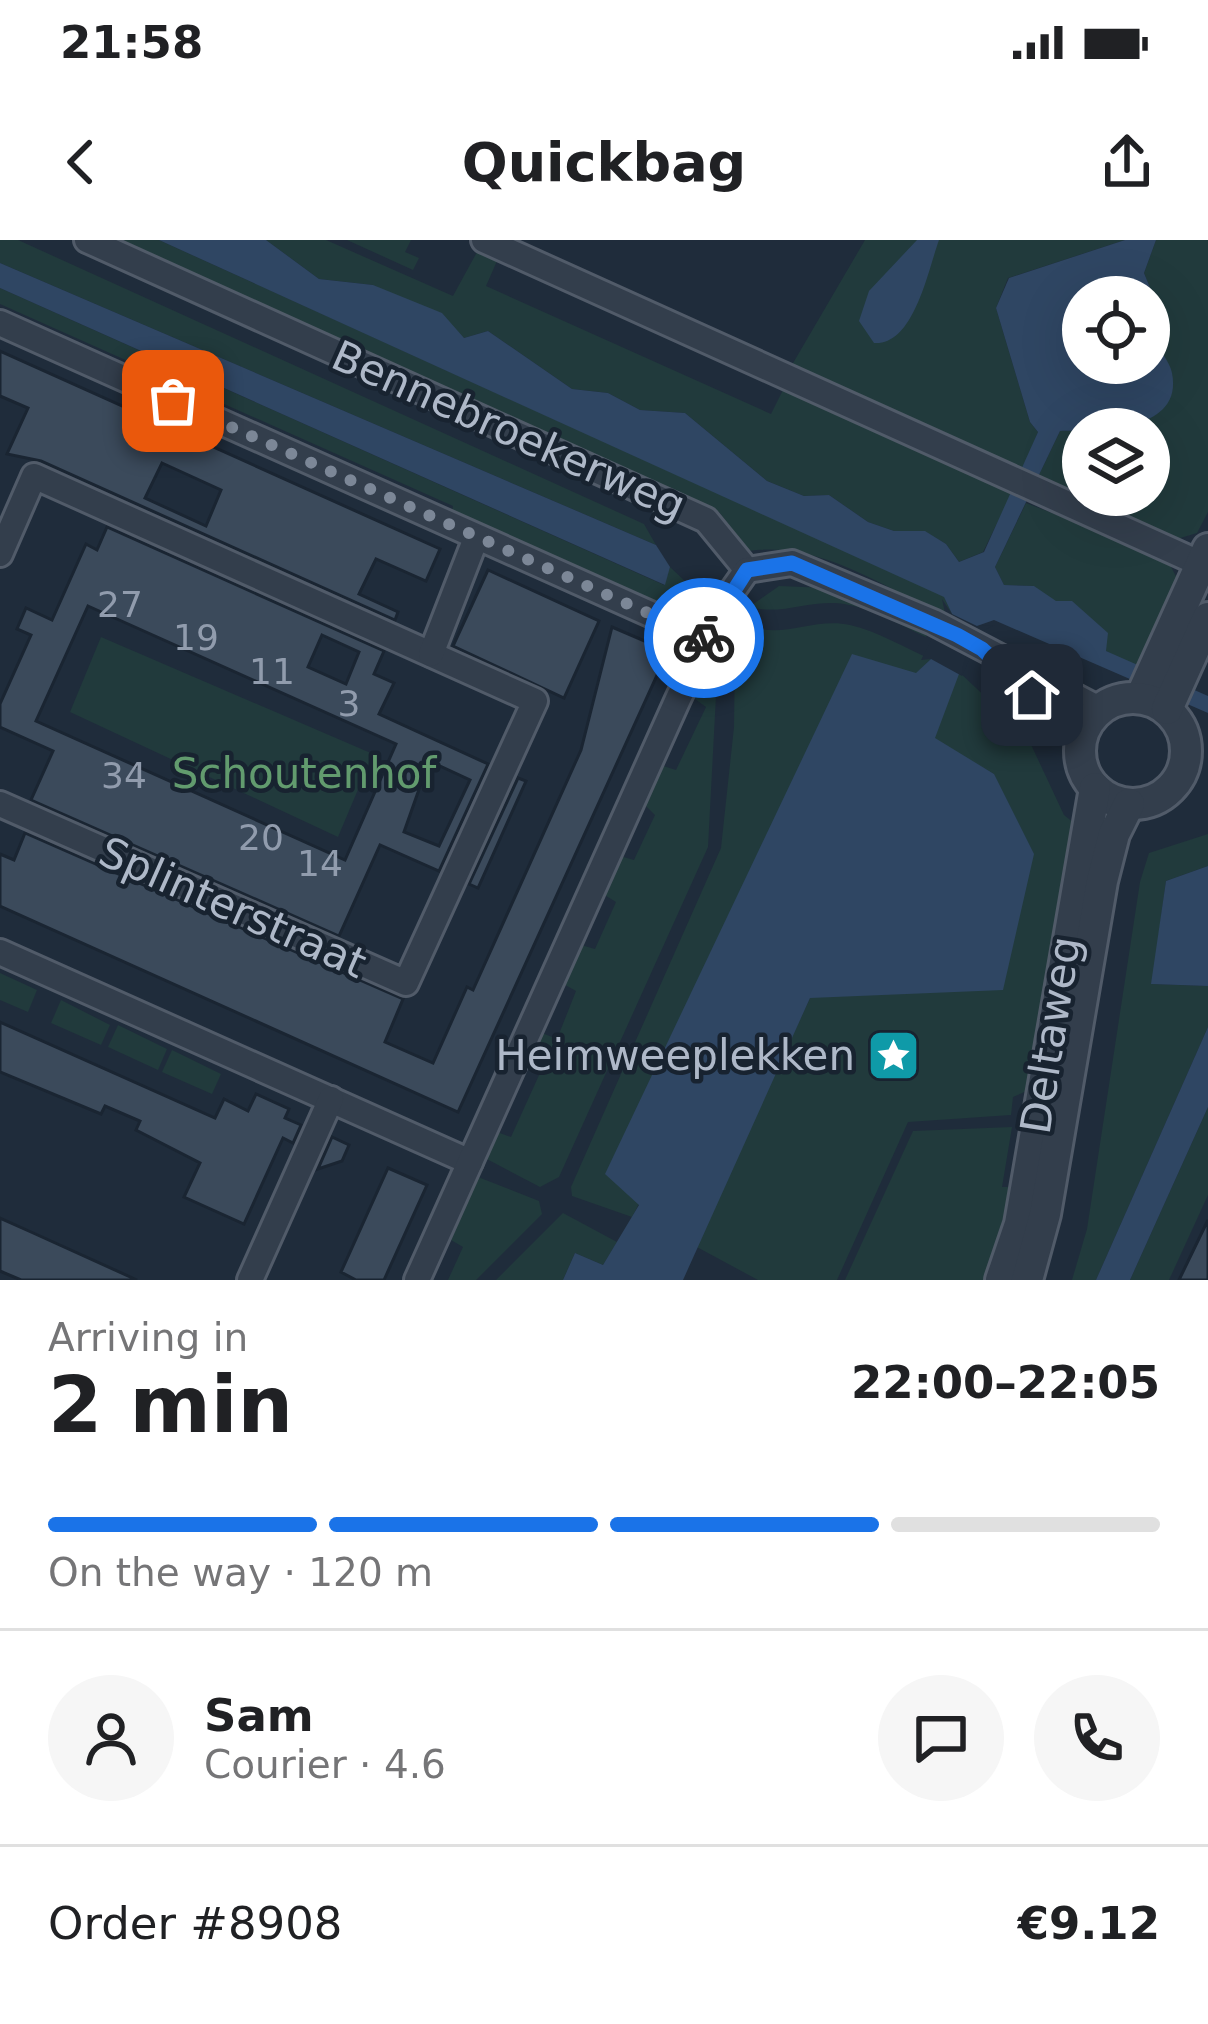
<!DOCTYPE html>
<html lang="en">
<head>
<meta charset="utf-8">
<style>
	:root { --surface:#fff; --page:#f6f6f6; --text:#202124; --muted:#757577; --line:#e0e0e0; --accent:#1a73e8 }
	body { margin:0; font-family:"DejaVu Sans",sans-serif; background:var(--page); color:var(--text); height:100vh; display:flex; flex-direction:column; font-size:45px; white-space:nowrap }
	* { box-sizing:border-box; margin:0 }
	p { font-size:39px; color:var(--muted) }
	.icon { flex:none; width:66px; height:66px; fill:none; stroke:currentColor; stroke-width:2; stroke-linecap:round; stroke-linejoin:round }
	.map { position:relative; height:1040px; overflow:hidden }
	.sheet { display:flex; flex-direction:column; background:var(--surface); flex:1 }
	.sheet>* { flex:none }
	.tools { position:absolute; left:1062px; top:36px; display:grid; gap:24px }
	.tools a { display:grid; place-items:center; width:108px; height:108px; border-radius:50%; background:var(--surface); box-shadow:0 12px 48px #0002; font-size:60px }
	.pin { position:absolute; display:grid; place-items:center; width:102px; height:102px; color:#fff; margin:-51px; border-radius:24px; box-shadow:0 6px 18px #0006 }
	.courier { position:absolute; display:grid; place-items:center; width:120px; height:120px; margin:-60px; border:9px solid #1a73e8; border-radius:50%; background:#fff; color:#222; box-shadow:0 3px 15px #0007 }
	.overview em { font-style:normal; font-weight:800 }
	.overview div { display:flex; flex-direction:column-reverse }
	.overview { display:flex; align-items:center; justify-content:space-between; height:204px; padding:0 48px }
	h1 { font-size:78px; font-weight:800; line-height:90px }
	.bar { display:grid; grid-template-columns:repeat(4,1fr); gap:18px 12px; align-content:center; height:144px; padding:0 48px }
	.bar i { height:15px; border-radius:9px; background:var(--line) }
	.bar .active { background:var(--accent) }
	.bar p { grid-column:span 4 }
	.line { display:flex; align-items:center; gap:30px; padding:0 48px; border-top:3px solid var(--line) }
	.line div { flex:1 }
	.round { display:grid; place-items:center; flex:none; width:126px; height:126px; border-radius:63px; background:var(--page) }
	.status { display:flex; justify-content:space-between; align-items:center; height:84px; padding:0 60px; background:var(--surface); direction:ltr }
	.status svg { height:33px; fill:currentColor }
	header { display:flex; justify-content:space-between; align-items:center; height:156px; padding:0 48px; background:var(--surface); font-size:54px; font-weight:800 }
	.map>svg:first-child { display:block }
	.green { fill:#213a3c }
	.water { fill:#2f4663; fill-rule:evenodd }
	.pier { fill:#1f2c3b }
	.building { fill:#3b4a5b; stroke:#1a2532; stroke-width:3; fill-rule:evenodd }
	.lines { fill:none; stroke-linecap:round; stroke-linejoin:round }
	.minor-casing { stroke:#515b69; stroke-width:30 }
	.tertiary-casing { stroke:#515b69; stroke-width:36 }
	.minor { stroke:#333e4c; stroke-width:24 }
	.tertiary { stroke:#333e4c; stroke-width:30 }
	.done { stroke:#7c8797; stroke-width:12; stroke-dasharray:0 21.6 }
	.route { stroke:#1a73e8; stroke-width:15 }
	.labels { text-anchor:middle; stroke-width:9; stroke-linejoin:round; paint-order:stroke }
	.number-label { font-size:36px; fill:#919cad }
	.street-label { font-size:42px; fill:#aeb8c8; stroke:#182330 }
	.park-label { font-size:42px; fill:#629b6e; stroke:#182330 }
	.poi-label { font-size:42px; fill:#aeb8c8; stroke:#182330; text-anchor:end }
</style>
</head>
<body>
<div class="status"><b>21:58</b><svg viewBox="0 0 49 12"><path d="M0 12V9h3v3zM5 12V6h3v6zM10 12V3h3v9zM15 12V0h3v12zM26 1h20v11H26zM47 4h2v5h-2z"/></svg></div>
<header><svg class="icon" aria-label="back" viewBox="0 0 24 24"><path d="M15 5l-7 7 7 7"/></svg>Quickbag<svg class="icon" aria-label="share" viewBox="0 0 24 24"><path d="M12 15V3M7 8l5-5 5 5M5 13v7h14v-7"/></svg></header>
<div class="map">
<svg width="1208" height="1040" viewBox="0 0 1208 1040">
	<rect width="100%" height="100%" fill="#1f2c3b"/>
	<!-- green -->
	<g class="green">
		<polygon points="0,0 18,0 644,284 656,305 0,23"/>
		<path d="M 122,0 L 159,0 L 944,356 L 952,374 L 949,378 C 886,348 819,300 749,311 L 719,272 Z"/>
		<polygon points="266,0 326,0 453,56 477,12 497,21 486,46 771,174 783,150 1012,253 983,312 959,322 946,304 926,292 894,291 868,282 829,255 804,256 767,241 685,173 640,170 608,153 572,149 488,91 464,98 373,45 319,39"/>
		<polygon points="347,0 411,0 405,12 419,18 413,30"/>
		<polygon points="865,0 1125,0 1008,38 996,68 1030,182 1038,192 1022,231 789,130"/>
		<path d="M 1156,0 L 1208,0 L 1208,272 L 1197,293 L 1167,302 L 1037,239 L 1060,191 L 1083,190 L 1083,255 L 1149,255 L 1149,189 L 1115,189 C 1178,176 1181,150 1152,98 L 1167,89 L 1144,33 Z"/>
		<polygon points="0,48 664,345 670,327 706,361 704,373 695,378 678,376 451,276 453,266 0,64"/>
		<polygon points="1026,263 1166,317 1184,352 1143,431 1106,411 1034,346 1004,345 995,327"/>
		<path d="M 779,346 L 827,348 L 929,390 L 926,397 C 898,384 867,365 835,363 C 804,362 780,375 749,367 Z"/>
		<path d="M 738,378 C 774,406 809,376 850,385 C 877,391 905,408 931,419 L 916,434 L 632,977 L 572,956 L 571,947 L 721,608 L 734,487 L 735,407 L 726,395 Z"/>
		<polygon points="101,397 373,514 338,597 70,472"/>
		<polygon points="714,412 718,418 708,607 559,937 540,947 483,917 497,892 511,897 540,833 524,825 542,793 557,799 576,751 560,742 581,705 595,709 616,662 603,654 620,616 634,620 655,575 644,564 660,525 676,530 706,467 691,456"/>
		<polygon points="958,431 1027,496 1064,575 1079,587 1033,848 1013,857 1011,875 908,882 837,1040 758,1040 695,1006 810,758 994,534 934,499"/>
		<polygon points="1208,594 1208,626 1166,641 1152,744 1208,746 1208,787 1096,1040 1072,1040 1087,989 1140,642 1149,613"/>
		<polygon points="0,733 37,750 28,772 0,760"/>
		<polygon points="61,760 110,785 101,805 51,783"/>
		<polygon points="118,785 167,809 158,830 108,807"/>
		<polygon points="172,810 221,834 212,854 162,832"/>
		<polygon points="1208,867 1208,955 1169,1040 1130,1040"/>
		<polygon points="1012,887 1002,947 1017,947 991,1040 845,1040 913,891"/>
		<polygon points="478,937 539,961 542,974 476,1040 448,1040 463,1007 451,1000"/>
		<polygon points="563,973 617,1002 603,1025 575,1013 563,1040 496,1040"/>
	</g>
	<!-- water -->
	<g class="water">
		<path d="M 159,0 L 266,0 L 319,39 L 373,45 L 442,73 L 464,98 L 488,91 L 572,149 L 608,153 L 640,170 L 685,173 L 767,241 L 804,256 L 829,255 L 868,282 L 894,291 L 925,291 L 946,304 L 959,322 L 984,312 L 1038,192 L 1030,182 L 996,68 L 1009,38 L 1125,0 L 1156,0 L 1144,33 L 1167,89 L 1153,99 C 1158,108 1170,122 1172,133 C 1184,194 1094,190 1060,191 L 995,327 L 1004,345 L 1034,346 L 1056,361 L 1072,361 L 1108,393 L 1106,411 L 1208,456 L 1208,473 L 994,380 L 977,386 L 935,498 L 994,534 L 1034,614 L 1003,750 L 810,758 L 683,1040 L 563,1040 L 575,1013 L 603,1025 L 639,965 L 605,934 L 852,414 L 916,433 L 931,419 L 952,374 L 944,357 ZM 1083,57 L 1149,57 L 1149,123 L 1083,123 Z"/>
		<path d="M 917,0 L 939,0 C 928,30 914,106 874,103 L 859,81 L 869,51 Z"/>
		<polygon points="0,23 656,305 670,327 665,345 0,48"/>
		<polygon points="1208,626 1208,746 1151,744 1166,641"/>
		<polygon points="1208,787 1208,867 1130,1040 1096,1040"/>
	</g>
	<!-- pier -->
	<polygon class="pier" points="942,359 952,374 977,386 995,385 982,391 962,436 931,419 921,420 945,373"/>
	<!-- building -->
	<g class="building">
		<path d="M 0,111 L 440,309 L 426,341 L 376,319 L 359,354 L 398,372 L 395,380 L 41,221 L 7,214 L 28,168 L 0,156 ZM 162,223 L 221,250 L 206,286 L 145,258 Z"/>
		<path d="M 107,287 L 384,411 L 374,434 L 394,443 L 379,474 L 488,524 L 439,631 L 380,605 L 339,696 L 31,560 L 53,511 L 0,487 L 0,464 L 31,395 L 17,389 L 26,368 L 52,380 L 86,304 L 97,310 ZM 88,366 L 396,504 L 345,620 L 36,481 ZM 322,395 L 359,412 L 346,444 L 308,427 ZM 429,521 L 470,540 L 439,606 L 404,592 Z"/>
		<polygon points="488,330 599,381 564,458 453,406"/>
		<polygon points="612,387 668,411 458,872 0,666 0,614 14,620 25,593 403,759 385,802 433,823 467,747 473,750 581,510"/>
		<polygon points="518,538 526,541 478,648 469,644"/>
		<polygon points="0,782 215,878 224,859 248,871 256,854 289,869 285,878 301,885 293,903 283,898 244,984 184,957 200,923 136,890 140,881 105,866 101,874 0,832"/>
		<polygon points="332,897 349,905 342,921 318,929"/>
		<polygon points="388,928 427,945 384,1040 356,1040 341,1032"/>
		<polygon points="0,978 31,992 137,1040 21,1040 0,1031"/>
		<polygon points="1208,980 1208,1040 1179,1040"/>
	</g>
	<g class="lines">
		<defs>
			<g id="minor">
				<polyline points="87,0 706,280 747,330"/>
				<polyline points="484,0 1201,324"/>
				<polyline points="0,83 706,399"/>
				<polyline points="0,314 34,236 535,461 406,743 0,564"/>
				<polyline points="747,330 792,323 933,382 1099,469"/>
				<polyline points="431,414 476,298"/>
				<polyline points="997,423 1081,496"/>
				<polyline points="0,712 470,922"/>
				<polyline points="250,1040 331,859"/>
				<polyline points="417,1040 678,459 723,364 747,330"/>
			</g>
			<g id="tertiary">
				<polyline points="1141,457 1208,309"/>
				<circle cx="1133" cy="511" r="53"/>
				<polyline points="1167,469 1208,378"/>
				<polyline points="1001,1040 1020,984 1095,548"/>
				<polyline points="1027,1040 1045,974 1102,641 1114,594 1129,564"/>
			</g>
		</defs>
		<!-- minor casing -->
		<use href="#minor" class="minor-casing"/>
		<!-- tertiary casing -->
		<use href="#tertiary" class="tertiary-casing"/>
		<!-- minor -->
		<use href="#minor" class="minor"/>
		<!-- tertiary -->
		<use href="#tertiary" class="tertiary"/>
	</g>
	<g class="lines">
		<!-- done -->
		<polyline class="done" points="173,161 704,398"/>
		<!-- route -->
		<polyline class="route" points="704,398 747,330 792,323 957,395 982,409 1032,455"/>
	</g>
	<!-- icons -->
	<defs>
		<symbol id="sight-square" viewBox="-11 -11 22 22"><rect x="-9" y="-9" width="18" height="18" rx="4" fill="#0f9aa8" stroke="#182330"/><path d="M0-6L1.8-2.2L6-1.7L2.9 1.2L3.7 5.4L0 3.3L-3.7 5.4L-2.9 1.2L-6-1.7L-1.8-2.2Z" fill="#fff"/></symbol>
	</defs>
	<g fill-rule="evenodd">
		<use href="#sight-square" x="864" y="786" width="59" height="59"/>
	</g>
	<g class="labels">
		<!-- number labels -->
		<g class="number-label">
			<text x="120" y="377">27</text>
			<text x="196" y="410">19</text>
			<text x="272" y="444">11</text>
			<text x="349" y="476">3</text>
			<text x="124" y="548">34</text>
			<text x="261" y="610">20</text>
			<text x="320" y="636">14</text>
		</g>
		<!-- street labels -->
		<g class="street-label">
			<text transform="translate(509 190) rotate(24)" y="15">Bennebroekerweg</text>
			<text transform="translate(233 667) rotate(24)" y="15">Splinterstraat</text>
			<text transform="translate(1050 795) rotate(-81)" y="15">Deltaweg</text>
		</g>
		<!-- park labels -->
		<g class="park-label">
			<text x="304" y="548">Schoutenhof</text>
		</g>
		<!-- poi labels -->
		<g class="poi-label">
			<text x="855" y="830">Heimweeplekken</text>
		</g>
	</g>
</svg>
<div class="tools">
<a><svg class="icon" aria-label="locate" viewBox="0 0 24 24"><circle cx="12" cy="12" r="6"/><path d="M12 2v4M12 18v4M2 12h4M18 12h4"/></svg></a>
<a><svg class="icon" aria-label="layers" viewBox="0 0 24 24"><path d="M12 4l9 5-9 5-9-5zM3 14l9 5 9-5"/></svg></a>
</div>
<div class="pin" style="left:173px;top:161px;background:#ea580c"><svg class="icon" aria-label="bag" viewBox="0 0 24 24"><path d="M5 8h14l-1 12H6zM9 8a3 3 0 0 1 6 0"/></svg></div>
<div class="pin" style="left:1032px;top:455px;background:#1f2937"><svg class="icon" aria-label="home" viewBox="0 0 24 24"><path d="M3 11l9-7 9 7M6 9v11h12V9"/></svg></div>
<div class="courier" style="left:704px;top:398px"><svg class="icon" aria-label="bike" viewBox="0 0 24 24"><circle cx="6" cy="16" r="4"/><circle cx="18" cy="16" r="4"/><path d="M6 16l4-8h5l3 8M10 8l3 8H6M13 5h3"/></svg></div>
</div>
<section class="sheet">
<div class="overview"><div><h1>2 min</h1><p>Arriving in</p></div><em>22:00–22:05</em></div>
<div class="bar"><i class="active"></i><i class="active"></i><i class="active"></i><i></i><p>On the way · 120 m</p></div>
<div class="line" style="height:216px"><a class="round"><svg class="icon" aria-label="person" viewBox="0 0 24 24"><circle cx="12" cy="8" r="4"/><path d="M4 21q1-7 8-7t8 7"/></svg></a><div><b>Sam</b><p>Courier · 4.6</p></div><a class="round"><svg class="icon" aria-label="chat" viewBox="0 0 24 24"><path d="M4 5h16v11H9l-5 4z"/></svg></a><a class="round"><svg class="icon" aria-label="phone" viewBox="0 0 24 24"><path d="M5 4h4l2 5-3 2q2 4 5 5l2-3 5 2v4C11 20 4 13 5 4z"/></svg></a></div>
<div class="line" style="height:156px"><div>Order #8908</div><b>€9.12</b></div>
</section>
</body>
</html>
